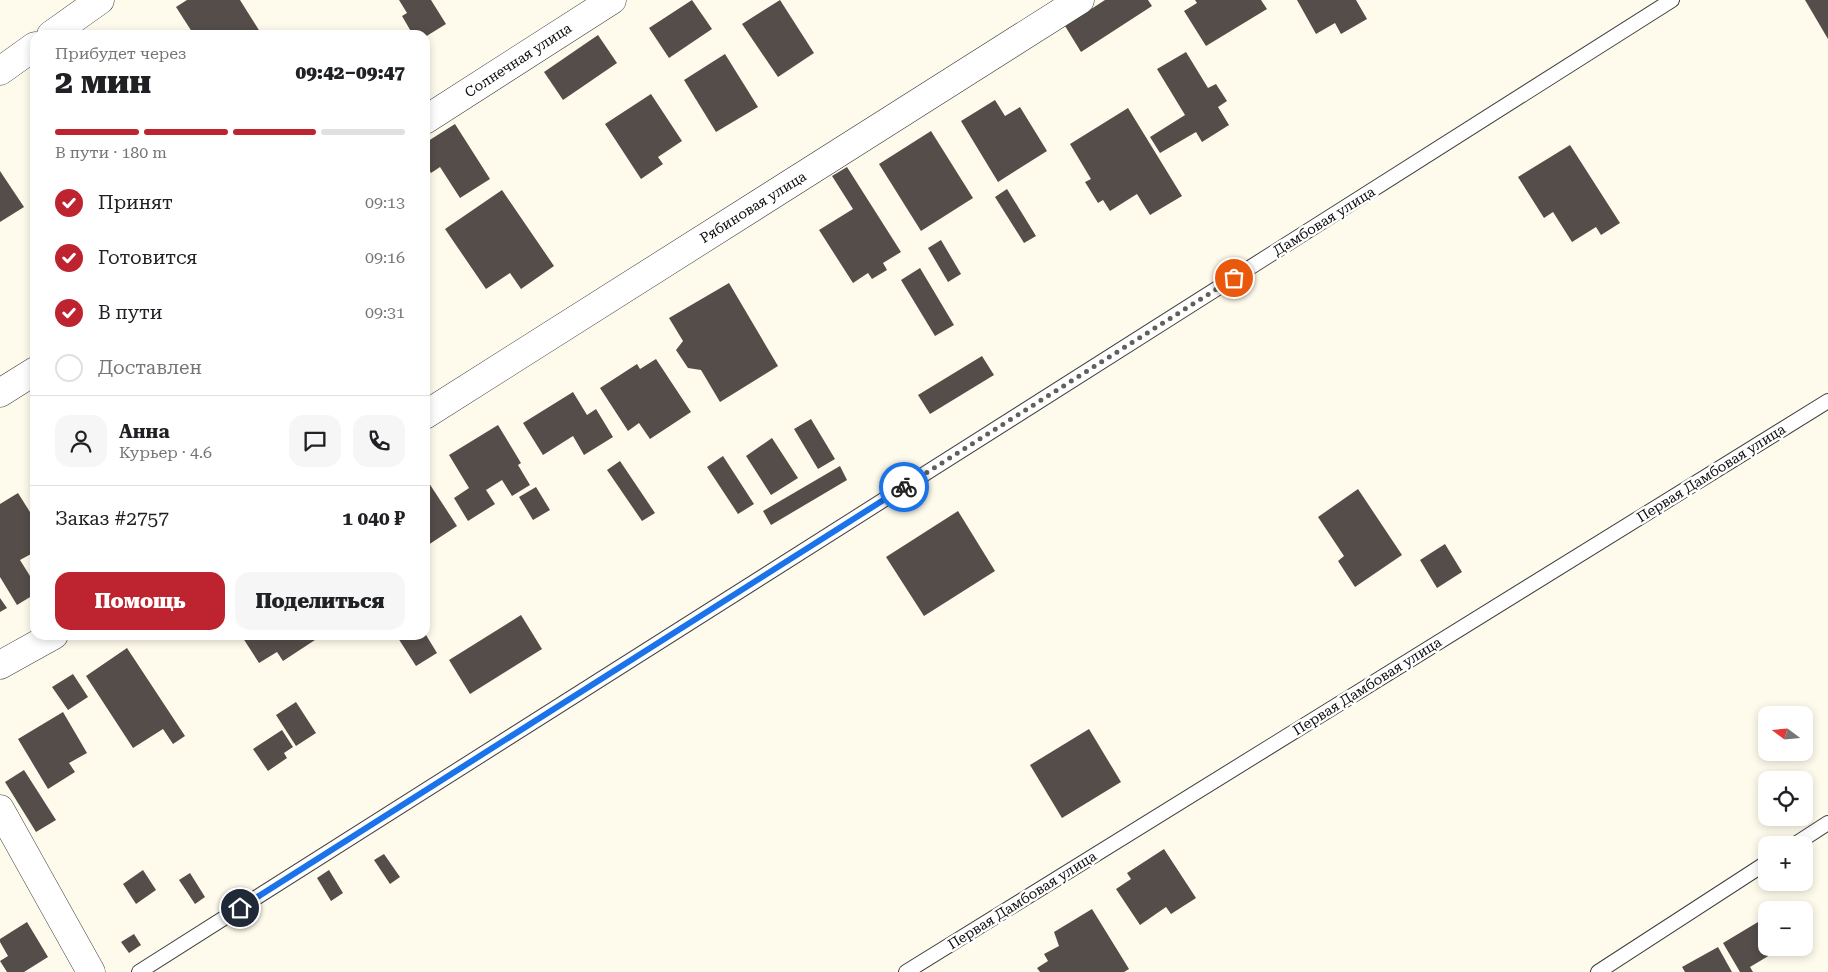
<!DOCTYPE html>
<html lang="ru">
<head>
<meta charset="utf-8">
<style>
	:root { --surface:#fff; --page:#f6f6f6; --text:#202124; --muted:#757577; --line:#e0e0e0; --accent:#bd242f }
	body { margin:0; font-family:"Roboto Serif",serif; background:var(--page); color:var(--text); height:100vh; display:flex; flex-direction:column; font-size:19px; white-space:nowrap }
	* { box-sizing:border-box; margin:0 }
	p { font-size:16px; color:var(--muted) }
	.icon { flex:none; width:28px; height:28px; fill:none; stroke:currentColor; stroke-width:2; stroke-linecap:round; stroke-linejoin:round }
	.map { position:relative; flex:1; overflow:hidden }
	.details { position:absolute; left:30px; top:30px; width:400px; height:610px; display:flex; flex-direction:column; background:var(--surface); border-radius:15px; box-shadow:0 2px 8px #0003 }
	.details>* { flex:none }
	.needle { width:32px; rotate:286deg }
	.buttons { position:absolute; left:1758px; top:706px; display:grid; gap:10px }
	.buttons a { display:grid; place-items:center; width:55px; height:55px; border-radius:10px; background:var(--surface); box-shadow:0 2px 8px #0003; font-size:25px }
	.pin { position:absolute; display:grid; place-items:center; width:42px; height:42px; color:#fff; margin:-21px; border:2px solid #fff; border-radius:50%; box-shadow:0 1px 5px #0007 }
	.courier { position:absolute; display:grid; place-items:center; width:50px; height:50px; margin:-25px; border:4px solid #1a73e8; border-radius:50%; background:#fff; color:#222; box-shadow:0 1px 6px #0007 }
	.overview em { font-style:normal; font-weight:800 }
	.overview div { display:flex; flex-direction:column-reverse }
	.overview { display:flex; align-items:center; justify-content:space-between; height:85px; padding:0 25px }
	h1 { font-size:32px; font-weight:800; line-height:38px }
	.bar { display:grid; grid-template-columns:repeat(4,1fr); gap:8px 5px; align-content:center; height:60px; padding:0 25px }
	.bar i { height:6px; border-radius:4px; background:var(--line) }
	.bar .active { background:var(--accent) }
	.bar p { grid-column:span 4 }
	.line { display:flex; align-items:center; gap:12px; padding:0 25px; border-top:1px solid var(--line) }
	.line div { flex:1 }
	.round { display:grid; place-items:center; flex:none; width:52px; height:52px; border-radius:15px; background:var(--page) }
	ol { padding:0 25px; list-style:none }
	li { display:flex; align-items:center; gap:15px; height:55px }
	li p { margin-inline-start:auto }
	li .icon { padding:5px; border-radius:50%; background:var(--accent); color:#fff; stroke-width:4 }
	li:last-child { color:var(--muted) }
	li i { width:28px; height:28px; border:2px solid var(--line); border-radius:50% }
	.primary-button { display:flex; gap:10px; margin-top:auto; padding:10px 25px }
	.primary-button a { flex:1; height:58px; border-radius:15px; background:var(--accent); color:#fff; font-size:20px; font-weight:800; line-height:58px; text-align:center }
	.primary-button a+a { background:var(--page); color:var(--text) }
	.map>svg:first-child { display:block }
	.building { fill:#554d49 }
	.lines { fill:none; stroke-linecap:round; stroke-linejoin:round }
	.lane-casing { stroke:#3f3f3f; stroke-width:16 }
	.street-casing { stroke:#3f3f3f; stroke-width:29 }
	.lane { stroke:#fff; stroke-width:14 }
	.street { stroke:#fff; stroke-width:28 }
	.done { stroke:#61605a; stroke-width:5; stroke-dasharray:0 9 }
	.route { stroke:#1a73e8; stroke-width:6 }
	.labels { text-anchor:middle; stroke-width:5; stroke-linejoin:round; paint-order:stroke }
	.street-label { font-size:14px; fill:#0c0c0c; stroke:#fff }
</style>
</head>
<body>
<div class="map">
<svg width="1828" height="972" viewBox="0 0 1828 972">
	<rect width="100%" height="100%" fill="#fffbec"/>
	<!-- building -->
	<g class="building">
		<polygon points="187,0 240,0 262,35 194,35 176,7"/>
		<polygon points="399,0 431,0 446,24 425,37 425,35 413,35 402,16 407,13"/>
		<polygon points="692,0 712,29 669,58 649,28"/>
		<polygon points="780,0 814,53 778,77 742,24"/>
		<polygon points="1105,0 1148,0 1152,6 1081,52 1065,26"/>
		<polygon points="1195,0 1261,0 1267,9 1206,46 1184,11 1197,3"/>
		<polygon points="1297,0 1356,0 1367,19 1341,34 1335,23 1316,34"/>
		<polygon points="1805,0 1828,0 1828,39"/>
		<polygon points="598,35 617,63 563,100 544,72"/>
		<polygon points="1186,52 1208,88 1216,84 1227,101 1218,107 1229,125 1202,142 1196,132 1160,153 1150,137 1185,115 1157,69"/>
		<polygon points="725,54 758,107 716,132 684,80"/>
		<polygon points="651,94 682,141 658,157 663,164 641,179 605,124"/>
		<polygon points="995,100 1005,116 1020,107 1047,151 998,182 961,121"/>
		<polygon points="1128,108 1182,196 1150,215 1137,194 1110,211 1103,200 1098,203 1085,182 1091,179 1070,144"/>
		<polygon points="455,124 490,179 460,198 440,167 431,173 425,163 425,143"/>
		<polygon points="931,131 973,198 921,231 879,164"/>
		<polygon points="1570,145 1620,223 1601,235 1596,227 1572,242 1553,212 1544,218 1518,177"/>
		<polygon points="847,167 901,252 883,263 887,270 872,279 868,273 853,283 819,230 853,209 832,176"/>
		<polygon points="0,171 24,207 0,222"/>
		<polygon points="1007,189 1036,236 1024,243 995,197"/>
		<polygon points="502,190 554,266 521,289 510,273 486,289 445,229"/>
		<polygon points="941,240 961,274 948,282 928,248"/>
		<polygon points="920,268 954,325 935,336 901,280"/>
		<polygon points="729,283 778,366 720,402 701,370 688,368 676,350 683,341 669,318"/>
		<polygon points="982,356 994,375 930,414 918,395"/>
		<polygon points="656,359 691,412 650,439 639,423 628,431 600,388 637,364 640,369"/>
		<polygon points="573,392 587,415 596,409 613,437 584,455 573,436 543,455 523,423"/>
		<polygon points="811,419 835,459 818,469 794,429"/>
		<polygon points="498,425 521,463 518,465 530,485 512,496 502,480 486,490 495,504 468,521 454,498 469,488 449,455"/>
		<polygon points="772,438 798,478 771,495 746,456"/>
		<polygon points="723,456 754,504 738,514 707,467"/>
		<polygon points="620,461 655,513 642,521 607,470"/>
		<polygon points="840,466 847,480 771,525 763,511"/>
		<polygon points="427,480 457,526 425,547 425,481"/>
		<polygon points="536,487 550,510 533,520 519,497"/>
		<polygon points="1358,489 1402,555 1355,587 1338,561 1344,556 1318,517"/>
		<polygon points="18,493 35,520 35,560 31,554 20,560 35,584 35,594 17,605 0,577 0,504"/>
		<polygon points="958,511 995,571 924,616 886,557"/>
		<polygon points="1445,544 1462,572 1437,588 1420,560"/>
		<polygon points="0,598 7,608 0,612"/>
		<polygon points="521,615 542,649 470,694 449,660"/>
		<polygon points="241,635 316,635 318,638 283,661 277,652 259,663"/>
		<polygon points="402,635 426,635 437,653 416,666 398,638"/>
		<polygon points="127,648 185,736 173,744 163,729 133,748 86,676"/>
		<polygon points="73,674 88,697 68,710 52,687"/>
		<polygon points="296,702 316,733 296,746 276,715"/>
		<polygon points="63,712 87,753 69,763 75,772 48,789 18,739"/>
		<polygon points="1089,729 1121,782 1062,818 1030,765"/>
		<polygon points="282,730 293,747 284,753 287,758 268,771 253,749"/>
		<polygon points="24,770 56,820 36,832 5,782"/>
		<polygon points="1164,849 1196,898 1171,914 1166,907 1140,925 1116,889 1131,879 1127,873"/>
		<polygon points="384,854 400,877 390,884 374,860"/>
		<polygon points="143,870 156,890 136,904 123,884"/>
		<polygon points="329,870 343,893 331,901 317,878"/>
		<polygon points="190,873 205,897 195,904 179,880"/>
		<polygon points="1092,909 1129,969 1124,972 1040,972 1037,968 1048,961 1044,954 1059,946 1054,932"/>
		<polygon points="27,922 48,957 24,972 7,972 0,961 8,956 0,942 0,939"/>
		<polygon points="1758,922 1766,937 1766,948 1772,948 1775,952 1750,967 1753,972 1740,972 1723,943"/>
		<polygon points="134,934 141,945 129,953 121,942"/>
		<polygon points="1718,947 1732,972 1685,972 1682,967"/>
	</g>
	<g class="lines">
		<defs>
			<g id="lane">
				<polyline points="1794,845 1828,823"/>
				<polyline points="139,972 1672,0"/>
				<polyline points="906,972 1828,401"/>
				<polyline points="1598,972 1766,863"/>
			</g>
			<g id="street">
				<polyline points="51,35 100,0"/>
				<polyline points="0,71 35,46"/>
				<polyline points="425,120 612,0"/>
				<polyline points="0,393 35,371"/>
				<polyline points="425,415 1080,0"/>
				<polyline points="0,665 54,635"/>
				<polyline points="0,809 91,972"/>
			</g>
		</defs>
		<!-- lane casing -->
		<use href="#lane" class="lane-casing"/>
		<!-- street casing -->
		<use href="#street" class="street-casing"/>
		<!-- lane -->
		<use href="#lane" class="lane"/>
		<!-- street -->
		<use href="#street" class="street"/>
	</g>
	<g class="lines">
		<!-- done -->
		<polyline class="done" points="904,487 1234,278"/>
		<!-- route -->
		<polyline class="route" points="240,908 904,487"/>
	</g>
	<g class="labels">
		<!-- street labels -->
		<g class="street-label">
			<text transform="translate(518 60) rotate(-33)" y="5">Солнечная улица</text>
			<text transform="translate(753 207) rotate(-32)" y="5">Рябиновая улица</text>
			<text transform="translate(1324 221) rotate(-32)" y="5">Дамбовая улица</text>
			<text transform="translate(1711 473) rotate(-32)" y="5">Первая Дамбовая улица</text>
			<text transform="translate(1367 686) rotate(-32)" y="5">Первая Дамбовая улица</text>
			<text transform="translate(1022 900) rotate(-32)" y="5">Первая Дамбовая улица</text>
		</g>
	</g>
</svg>
<div class="buttons">
<a><svg class="needle" viewBox="-14 -14 28 28"><path d="M0-13l5 13h-10z" fill="#e53935"/><path d="M0 13l5-13h-10z" fill="#757577"/></svg></a>
<a><svg class="icon" aria-label="locate" viewBox="0 0 24 24"><circle cx="12" cy="12" r="6"/><path d="M12 2v4M12 18v4M2 12h4M18 12h4"/></svg></a>
<a>+</a>
<a>−</a>
</div>
<div class="pin" style="left:1234px;top:278px;background:#ea580c"><svg class="icon" aria-label="bag" viewBox="0 0 24 24"><path d="M5 8h14l-1 12H6zM9 8a3 3 0 0 1 6 0"/></svg></div>
<div class="pin" style="left:240px;top:908px;background:#1f2937"><svg class="icon" aria-label="home" viewBox="0 0 24 24"><path d="M3 11l9-7 9 7M6 9v11h12V9"/></svg></div>
<div class="courier" style="left:904px;top:487px"><svg class="icon" aria-label="bike" viewBox="0 0 24 24"><circle cx="6" cy="16" r="4"/><circle cx="18" cy="16" r="4"/><path d="M6 16l4-8h5l3 8M10 8l3 8H6M13 5h3"/></svg></div>
<section class="details">
<div class="overview"><div><h1>2 мин</h1><p>Прибудет через</p></div><em>09:42–09:47</em></div>
<div class="bar"><i class="active"></i><i class="active"></i><i class="active"></i><i></i><p>В пути · 180 m</p></div>
<ol>
<li><svg class="icon" aria-label="check" viewBox="0 0 24 24"><path d="M5 12l5 5 9-10"/></svg>Принят<p>09:13</p></li>
<li><svg class="icon" aria-label="check" viewBox="0 0 24 24"><path d="M5 12l5 5 9-10"/></svg>Готовится<p>09:16</p></li>
<li><svg class="icon" aria-label="check" viewBox="0 0 24 24"><path d="M5 12l5 5 9-10"/></svg>В пути<p>09:31</p></li>
<li><i></i>Доставлен</li>
</ol>
<div class="line" style="height:90px"><a class="round"><svg class="icon" aria-label="person" viewBox="0 0 24 24"><circle cx="12" cy="8" r="4"/><path d="M4 21q1-7 8-7t8 7"/></svg></a><div><b>Анна</b><p>Курьер · 4.6</p></div><a class="round"><svg class="icon" aria-label="chat" viewBox="0 0 24 24"><path d="M4 5h16v11H9l-5 4z"/></svg></a><a class="round"><svg class="icon" aria-label="phone" viewBox="0 0 24 24"><path d="M5 4h4l2 5-3 2q2 4 5 5l2-3 5 2v4C11 20 4 13 5 4z"/></svg></a></div>
<div class="line" style="height:65px"><div>Заказ #2757</div><b>1 040 ₽</b></div>
<div class="primary-button"><a>Помощь</a><a>Поделиться</a></div>
</section>
</div>
</body>
</html>
